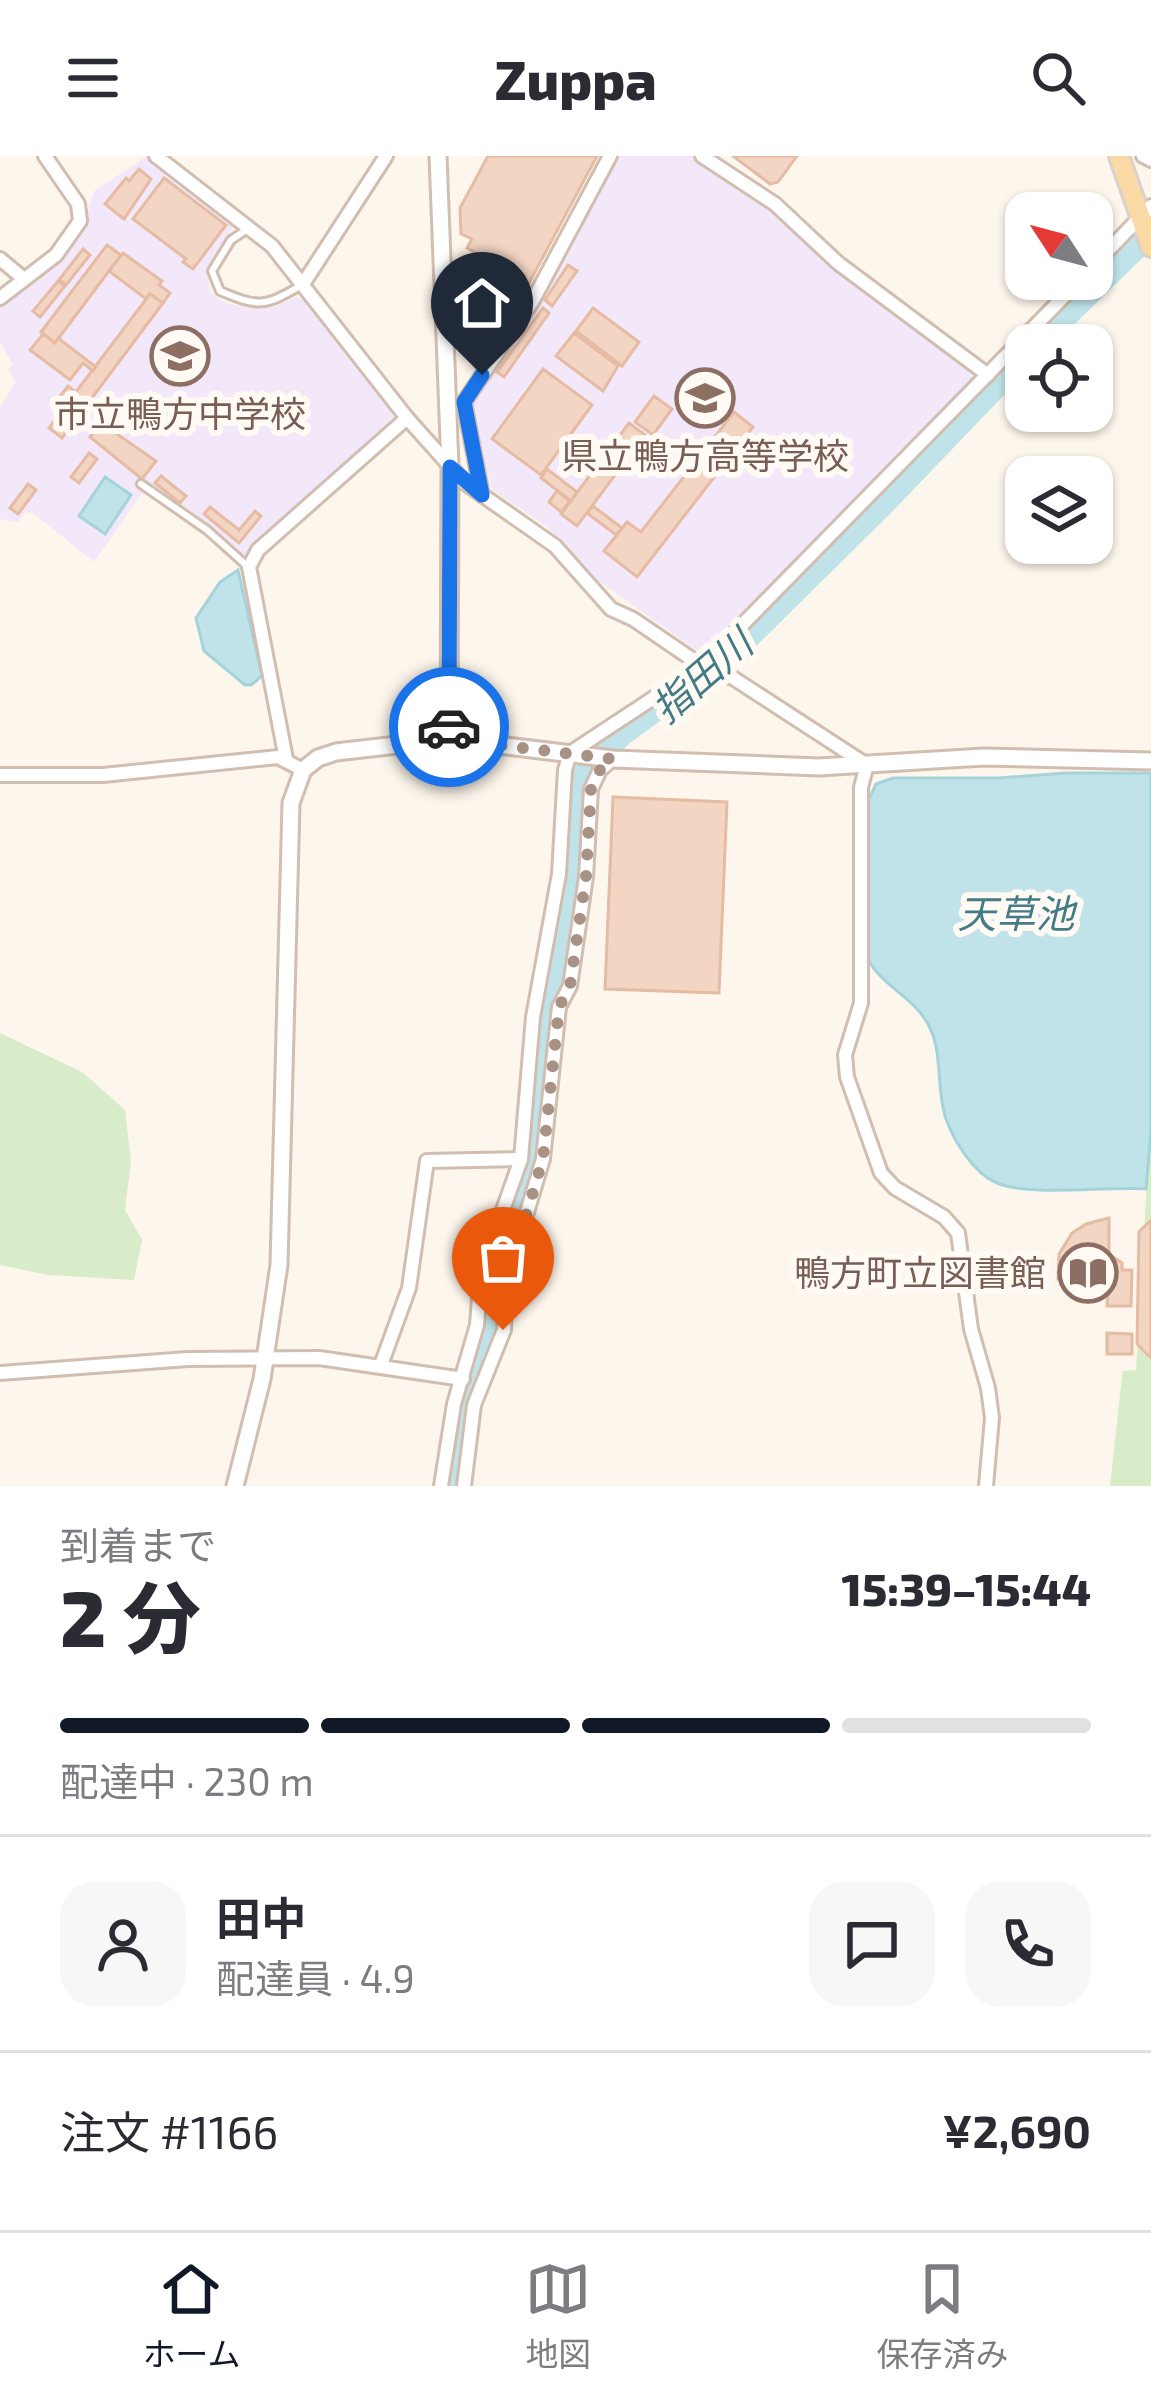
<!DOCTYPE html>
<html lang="ja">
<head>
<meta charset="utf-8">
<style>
	:root { --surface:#fff; --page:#f7f7f7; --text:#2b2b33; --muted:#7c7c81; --line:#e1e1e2; --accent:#111827 }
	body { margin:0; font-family:"Exo 2","Noto Sans JP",sans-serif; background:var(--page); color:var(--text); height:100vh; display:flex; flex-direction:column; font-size:45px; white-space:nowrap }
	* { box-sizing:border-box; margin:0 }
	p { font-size:39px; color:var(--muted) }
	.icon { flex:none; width:66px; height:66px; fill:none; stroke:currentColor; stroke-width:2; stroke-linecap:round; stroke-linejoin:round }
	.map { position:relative; height:1330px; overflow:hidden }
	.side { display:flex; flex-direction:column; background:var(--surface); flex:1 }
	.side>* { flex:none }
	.needle { width:78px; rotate:306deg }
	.buttons { position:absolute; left:1005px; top:36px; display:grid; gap:24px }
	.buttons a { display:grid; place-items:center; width:108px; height:108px; border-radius:24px; background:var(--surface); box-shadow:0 3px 9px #0004; font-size:60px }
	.pin { position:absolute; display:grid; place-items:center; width:102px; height:102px; color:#fff; margin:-123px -51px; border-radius:50% 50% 50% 0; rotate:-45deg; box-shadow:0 0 12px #0007 }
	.pin .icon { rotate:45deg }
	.courier { position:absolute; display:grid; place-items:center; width:120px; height:120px; margin:-60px; border:9px solid #1a73e8; border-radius:50%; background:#fff; color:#222; box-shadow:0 3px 15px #0007 }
	.overview em { font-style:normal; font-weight:800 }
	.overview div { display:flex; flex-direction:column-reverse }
	.overview { display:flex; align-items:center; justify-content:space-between; height:204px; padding:0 60px }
	h1 { font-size:78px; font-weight:800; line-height:90px }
	.bar { display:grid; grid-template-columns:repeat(4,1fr); gap:18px 12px; align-content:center; height:144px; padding:0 60px }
	.bar i { height:15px; border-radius:9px; background:var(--line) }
	.bar .active { background:var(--accent) }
	.bar p { grid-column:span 4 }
	.line { display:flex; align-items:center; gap:30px; padding:0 60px; border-top:3px solid var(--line) }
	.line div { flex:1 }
	.round { display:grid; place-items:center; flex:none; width:126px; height:126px; border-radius:36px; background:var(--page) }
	header { display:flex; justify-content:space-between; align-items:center; height:156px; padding:0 60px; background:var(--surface); font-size:54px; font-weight:800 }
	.dock { display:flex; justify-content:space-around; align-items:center; height:168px; border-top:3px solid var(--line); background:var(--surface); font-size:33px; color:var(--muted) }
	.dock a { display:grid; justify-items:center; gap:6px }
	.dock .active { color:var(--accent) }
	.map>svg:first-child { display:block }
	.education { fill:#f3e8fa }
	.green { fill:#d8ecc9 }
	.water { fill:#bfe3e8; stroke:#a5d3da; stroke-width:3 }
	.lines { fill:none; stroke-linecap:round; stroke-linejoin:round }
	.river { stroke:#bfe3e8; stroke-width:21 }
	.building { fill:#f3d5c3; stroke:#e6bba3; stroke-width:3 }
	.service-casing { stroke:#d1beb0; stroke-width:12 }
	.minor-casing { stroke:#d1beb0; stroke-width:18 }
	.tertiary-casing { stroke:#d1beb0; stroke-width:21 }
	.primary-casing { stroke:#dad1cd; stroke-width:24 }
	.service { stroke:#fff; stroke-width:6 }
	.minor { stroke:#fff; stroke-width:12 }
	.tertiary { stroke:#fff; stroke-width:15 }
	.primary { stroke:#fbd9a5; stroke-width:18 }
	.done { stroke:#a89285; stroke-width:12; stroke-dasharray:0 21.6 }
	.route { stroke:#1a73e8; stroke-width:15 }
	.labels { text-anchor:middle; stroke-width:12; stroke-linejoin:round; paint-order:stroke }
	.education-label { font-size:36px; fill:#785e54; stroke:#fffaf3 }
	.water-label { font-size:39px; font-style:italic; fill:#437c86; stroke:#fffaf3 }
</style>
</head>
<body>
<header><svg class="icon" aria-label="menu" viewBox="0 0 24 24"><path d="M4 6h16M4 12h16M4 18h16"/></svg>Zuppa<svg class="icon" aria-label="search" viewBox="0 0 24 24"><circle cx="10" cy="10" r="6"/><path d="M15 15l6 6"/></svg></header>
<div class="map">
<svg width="1151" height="1330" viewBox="0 0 1151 1330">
	<rect width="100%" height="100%" fill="#fdf6ec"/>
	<!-- education -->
	<g class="education">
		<polygon points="147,0 236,65 207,114 210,135 223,146 250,152 271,152 297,141 308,146 394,259 381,278 240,402 209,372 147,330 94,406 33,357 26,356 18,366 0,363 0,251 15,226 8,213 13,209 0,186 0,150 30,127 84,66 94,35"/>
		<polygon points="614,0 693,0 757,40 826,102 981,220 706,501 596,423 546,370 492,334 467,249"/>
	</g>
	<!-- green -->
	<g class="green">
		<polygon points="0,877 82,916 125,954 131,1005 125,1054 142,1084 134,1124 48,1119 0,1109"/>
		<polygon points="1151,955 1151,1330 1110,1330 1122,1220 1123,1215 1136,1214"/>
	</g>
	<!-- water -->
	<g class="water">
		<polygon points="105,321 131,339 105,378 79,360"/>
		<polygon points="238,414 262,520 251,529 245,529 204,495 196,462 220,426"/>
		<path d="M 1066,617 L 1151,617 L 1151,975 L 1146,1033 C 1105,1030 1031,1041 997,1027 C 974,1018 954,985 946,963 C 936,934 943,899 930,872 C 915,839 877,830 865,796 L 868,645 L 876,628 L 893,622 L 998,622 Z"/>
	</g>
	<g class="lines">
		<!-- river -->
		<g class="river">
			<polyline points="1038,189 1151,79"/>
			<polyline points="452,1330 461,1252 490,1172 492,1118 532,1017 546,858 573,745 577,624 623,579 730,501 885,348 1026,201"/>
		</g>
	</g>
	<!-- building -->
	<g class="building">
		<polygon points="488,0 597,0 521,142 512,137 517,128 506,122 509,115 467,92 472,83 461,78 460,52"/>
		<polygon points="733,0 797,0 778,26 770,28"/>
		<polygon points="139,13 151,23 124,63 105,48 126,22 129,25"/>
		<polygon points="164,22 226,69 193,113 183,106 186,103 133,63"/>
		<polygon points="107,89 121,99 55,187 41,176"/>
		<polygon points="83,93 90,99 66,129 59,124"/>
		<polygon points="123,97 162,125 159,129 170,137 163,147 150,138 146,143 109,115"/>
		<polygon points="568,109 577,115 552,150 545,144"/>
		<polygon points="58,125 65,130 40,161 33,155"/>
		<polygon points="150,138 163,147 62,282 49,272 63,254 54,248 68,230 76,236"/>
		<polygon points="543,152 549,157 504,221 497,216"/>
		<polygon points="593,152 639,186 622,210 576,175"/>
		<polygon points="574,177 618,210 603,235 556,200"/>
		<polygon points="43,178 55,187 58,182 96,211 93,215 83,207 70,224 30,194"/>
		<polygon points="543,213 592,249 541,319 492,283"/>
		<polygon points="654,240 672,253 653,279 635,266"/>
		<polygon points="734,256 753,271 637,421 604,395 627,366 641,376"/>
		<polygon points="101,267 156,305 142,323 90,281"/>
		<polygon points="629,267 645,279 577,370 561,358"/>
		<polygon points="89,297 97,303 79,327 71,321"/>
		<polygon points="547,313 577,336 571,345 541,322"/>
		<polygon points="161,320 186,340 180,347 155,327"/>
		<polygon points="28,328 36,334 18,358 10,352"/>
		<polygon points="557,335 570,345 561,356 549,346"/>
		<polygon points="593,350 622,372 616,379 587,357"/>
		<polygon points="210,351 239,374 255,355 261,360 239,387 204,358"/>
		<polygon points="613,641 727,646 719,837 605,833"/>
		<polygon points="1109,1062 1109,1098 1122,1107 1122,1114 1132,1114 1131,1150 1107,1150 1108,1137 1071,1136 1072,1123 1058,1123 1059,1098 1072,1077 1086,1068"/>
		<polygon points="1151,1064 1151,1202 1137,1188 1139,1076"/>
		<polygon points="1107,1177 1132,1178 1132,1198 1107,1198"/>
	</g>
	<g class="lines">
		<defs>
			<g id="service">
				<path d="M 249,72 L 231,84 L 212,115 L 220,135 C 258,151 264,151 300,130"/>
				<polyline points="141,328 207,374 246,409"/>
			</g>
			<g id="minor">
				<polyline points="156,0 272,90 407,262 465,327 555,390 611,453 633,463 702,510 733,522 867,609 861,631 861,847 845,899 847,921 881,1017 895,1032 944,1061 958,1077 971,1173 988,1232 992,1262 986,1330"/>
				<polyline points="702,0 775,48 838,107 988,219"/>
				<polyline points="1143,0 1151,4"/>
				<polyline points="0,103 24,123"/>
				<polyline points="1092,111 1151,50"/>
				<polyline points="303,128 386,0"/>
				<polyline points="0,142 56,99 80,65 78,48 45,0"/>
				<polyline points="482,339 464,246 532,146 610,0"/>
				<polyline points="286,603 249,411 258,394 407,262"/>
				<polyline points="0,619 103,619 278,601 303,614"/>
				<polyline points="381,1209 409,1132 427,1005 521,1003"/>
				<polyline points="0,1217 188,1203 319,1202 463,1223"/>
				<polyline points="441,1330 454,1248 477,1169 481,1116 521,1003 533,861 559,718 565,614 570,597 702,510 1081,123"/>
				<polyline points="464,1330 474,1249 504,1174 506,1126 543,1003 559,851 570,830 586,721 591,633 600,614 613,603"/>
			</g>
			<g id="tertiary">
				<polyline points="438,0 450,311 449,583"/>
				<polyline points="235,1330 262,1223 279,1109 291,647 303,614 318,602 336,596 449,583 613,603 819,611 984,601 1151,605"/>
			</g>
			<polyline id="primary" points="1119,0 1151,91"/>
		</defs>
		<!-- service casing -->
		<use href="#service" class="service-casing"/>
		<!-- minor casing -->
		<use href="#minor" class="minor-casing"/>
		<!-- tertiary casing -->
		<use href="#tertiary" class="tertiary-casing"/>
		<!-- primary casing -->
		<use href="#primary" class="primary-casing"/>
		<!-- service -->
		<use href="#service" class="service"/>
		<!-- minor -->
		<use href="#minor" class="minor"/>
		<!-- tertiary -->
		<use href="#tertiary" class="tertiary"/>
		<!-- primary -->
		<use href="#primary" class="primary"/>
	</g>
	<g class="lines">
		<!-- done -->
		<polyline class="done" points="449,571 449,583 613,603 600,614 591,633 586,721 570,830 559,851 543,1003 506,1126 503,1174"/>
		<!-- route -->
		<polyline class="route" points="449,571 450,311 482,339 464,246 482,219"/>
	</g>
	<!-- icons -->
	<defs>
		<symbol id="school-ring" viewBox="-11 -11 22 22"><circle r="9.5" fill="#fffaf3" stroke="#8d6e63" stroke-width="1.5"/><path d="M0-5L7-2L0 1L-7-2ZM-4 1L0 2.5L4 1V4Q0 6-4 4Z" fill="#8d6e63"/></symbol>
		<symbol id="library-ring" viewBox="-11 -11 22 22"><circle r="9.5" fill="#fffaf3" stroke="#8d6e63" stroke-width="1.5"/><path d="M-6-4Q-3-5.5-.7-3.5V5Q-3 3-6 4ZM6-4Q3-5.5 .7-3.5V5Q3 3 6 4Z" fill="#8d6e63"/></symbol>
	</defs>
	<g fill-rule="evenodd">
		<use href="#school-ring" x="147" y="167" width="66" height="66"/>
		<use href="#school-ring" x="672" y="209" width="66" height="66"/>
		<use href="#library-ring" x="1055" y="1084" width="66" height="66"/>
	</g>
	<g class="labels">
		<!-- education labels -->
		<g class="education-label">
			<text x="180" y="271">市立鴨方中学校</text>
			<text x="705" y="313">県立鴨方高等学校</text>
			<text x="1046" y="1130" text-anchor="end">鴨方町立図書館</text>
		</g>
		<!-- water labels -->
		<g class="water-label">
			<text transform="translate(702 520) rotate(-41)" y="14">指田川</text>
			<text x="1016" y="772">天草池</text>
		</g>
	</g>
</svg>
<div class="buttons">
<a><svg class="needle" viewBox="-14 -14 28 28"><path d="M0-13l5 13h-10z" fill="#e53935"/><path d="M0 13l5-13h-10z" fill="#7c7c81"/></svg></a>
<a><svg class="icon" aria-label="locate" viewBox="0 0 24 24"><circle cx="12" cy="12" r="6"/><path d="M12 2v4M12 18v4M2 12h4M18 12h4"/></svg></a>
<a><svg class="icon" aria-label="layers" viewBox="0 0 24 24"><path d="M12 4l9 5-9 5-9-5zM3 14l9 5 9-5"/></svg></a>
</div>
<div class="pin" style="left:503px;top:1174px;background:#ea580c"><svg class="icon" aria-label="bag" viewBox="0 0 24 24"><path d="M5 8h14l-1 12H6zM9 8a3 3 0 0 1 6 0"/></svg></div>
<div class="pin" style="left:482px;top:219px;background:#1f2937"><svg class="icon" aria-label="home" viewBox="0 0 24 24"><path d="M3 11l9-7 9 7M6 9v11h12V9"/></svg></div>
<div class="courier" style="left:449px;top:571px"><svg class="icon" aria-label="car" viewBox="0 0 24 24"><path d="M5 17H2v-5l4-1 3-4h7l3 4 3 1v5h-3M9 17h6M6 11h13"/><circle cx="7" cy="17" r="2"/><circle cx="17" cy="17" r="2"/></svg></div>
</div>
<section class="side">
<div class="overview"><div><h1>2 分</h1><p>到着まで</p></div><em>15:39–15:44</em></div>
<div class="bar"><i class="active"></i><i class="active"></i><i class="active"></i><i></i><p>配達中 · 230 m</p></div>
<div class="line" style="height:216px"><a class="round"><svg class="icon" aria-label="person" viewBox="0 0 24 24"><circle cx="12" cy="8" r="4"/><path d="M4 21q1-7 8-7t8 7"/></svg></a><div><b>田中</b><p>配達員 · 4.9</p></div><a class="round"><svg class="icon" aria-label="chat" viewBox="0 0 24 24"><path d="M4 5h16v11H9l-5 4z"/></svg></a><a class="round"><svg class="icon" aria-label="phone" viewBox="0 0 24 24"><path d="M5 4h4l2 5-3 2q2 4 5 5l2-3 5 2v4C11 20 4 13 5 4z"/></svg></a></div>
<div class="line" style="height:156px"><div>注文 #1166</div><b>¥2,690</b></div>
</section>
<nav class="dock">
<a class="active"><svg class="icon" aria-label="home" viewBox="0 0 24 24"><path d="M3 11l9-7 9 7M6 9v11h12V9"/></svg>ホーム</a>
<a><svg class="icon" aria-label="map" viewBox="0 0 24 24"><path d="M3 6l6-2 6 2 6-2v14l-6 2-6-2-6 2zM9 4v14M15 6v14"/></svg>地図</a>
<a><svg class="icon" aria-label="saved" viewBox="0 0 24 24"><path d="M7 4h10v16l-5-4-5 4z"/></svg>保存済み</a>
</nav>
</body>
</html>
